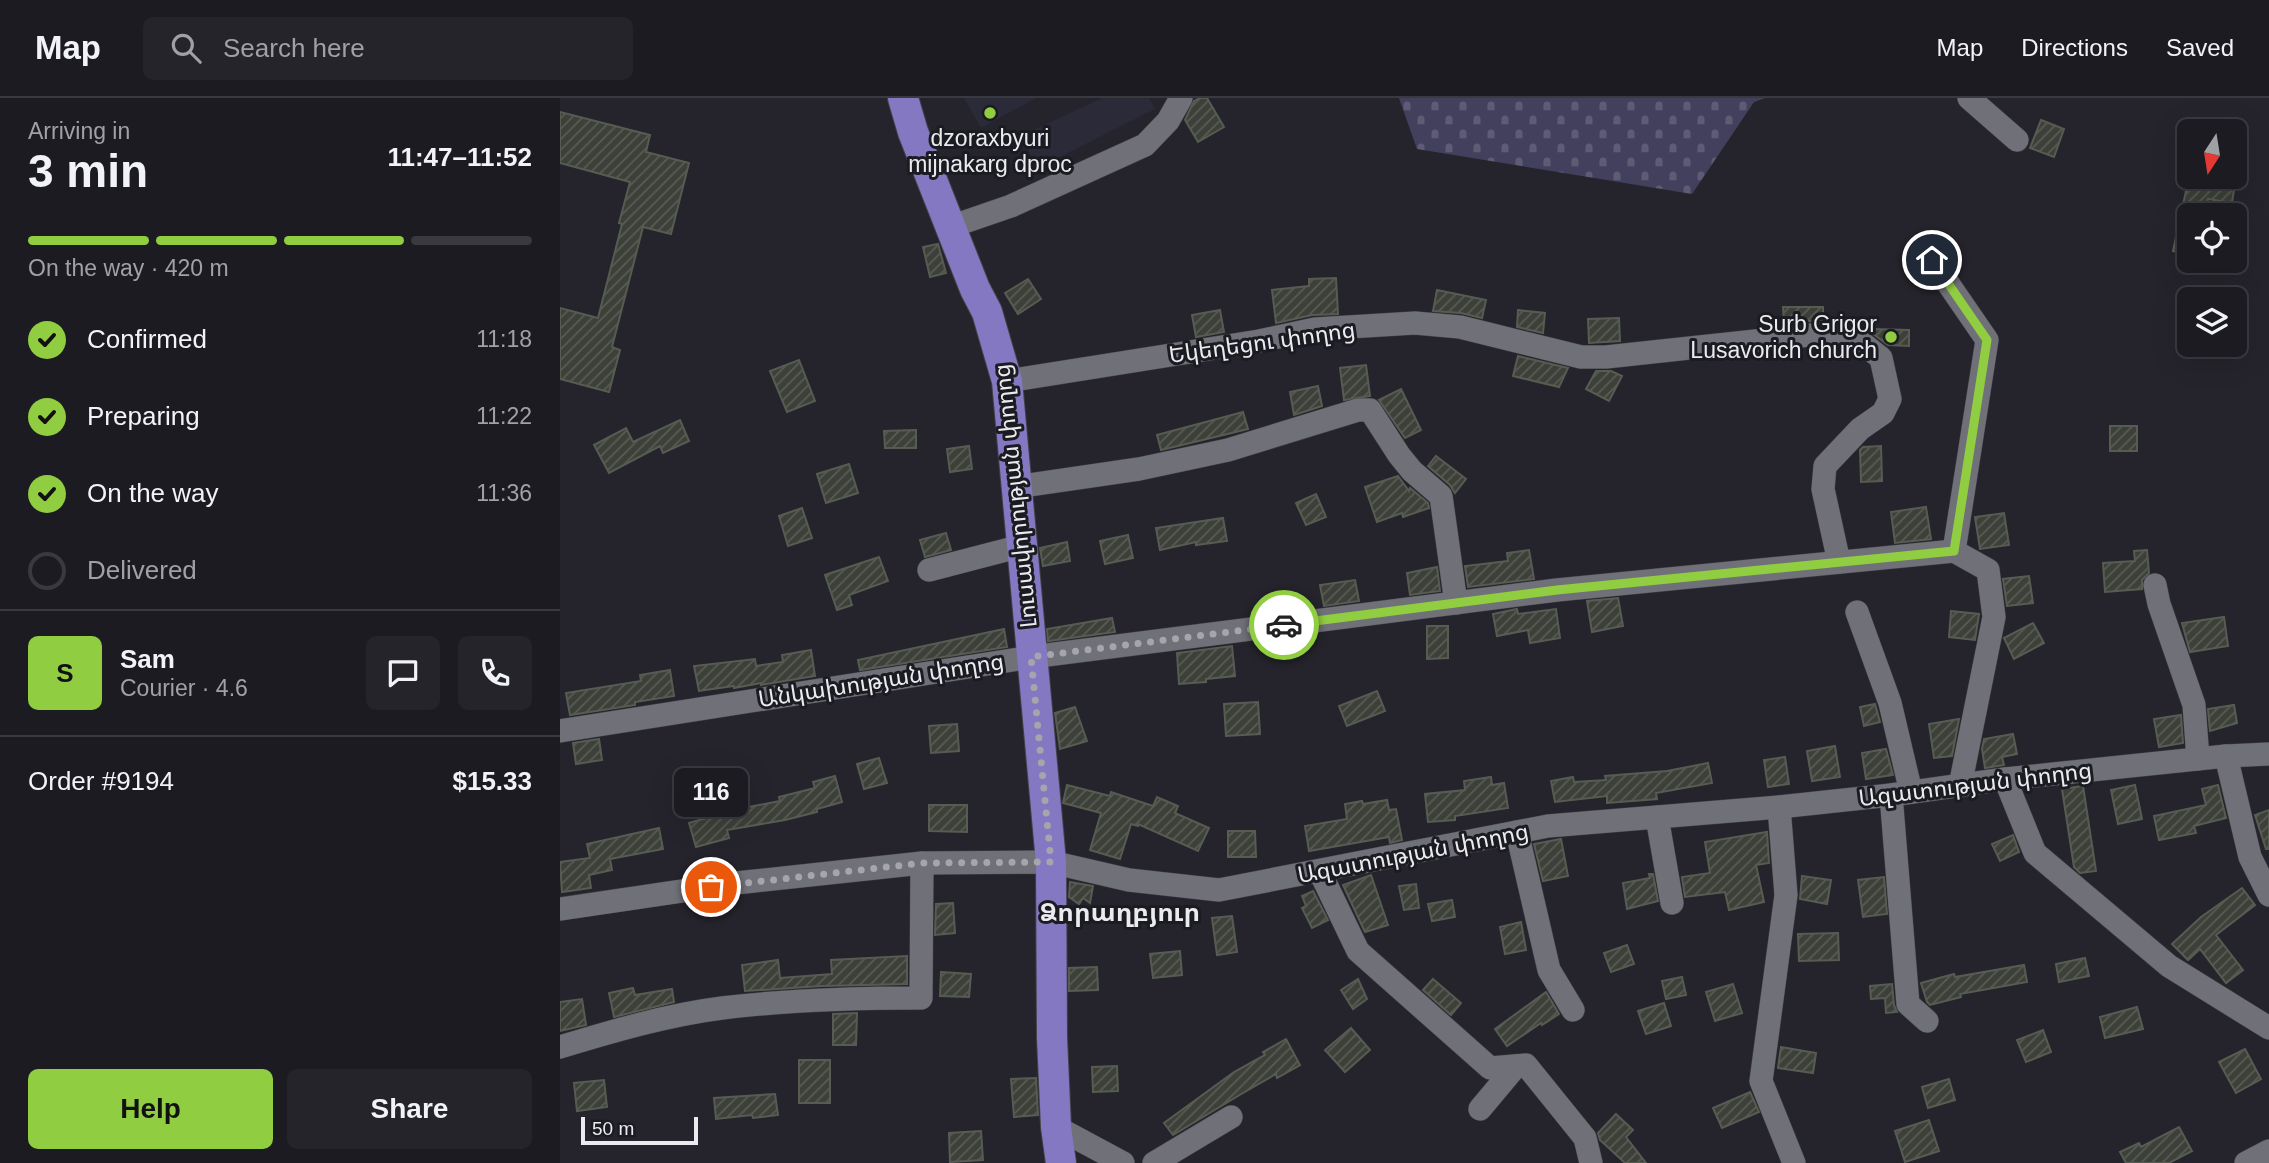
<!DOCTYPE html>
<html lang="en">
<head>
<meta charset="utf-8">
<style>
	:root { --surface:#1c1b21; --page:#25242a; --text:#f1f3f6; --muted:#a0a1a5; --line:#3a393f; --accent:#91cd40 }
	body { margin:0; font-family:Helvetica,"Noto Sans Armenian",sans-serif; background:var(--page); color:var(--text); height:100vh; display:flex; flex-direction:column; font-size:26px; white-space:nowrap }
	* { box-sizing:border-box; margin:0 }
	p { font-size:23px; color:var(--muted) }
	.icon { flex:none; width:38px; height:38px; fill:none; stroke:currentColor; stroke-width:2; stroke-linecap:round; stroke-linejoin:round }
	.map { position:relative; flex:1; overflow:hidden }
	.drawer { display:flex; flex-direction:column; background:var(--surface); width:560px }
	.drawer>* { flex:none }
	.needle { width:46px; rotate:192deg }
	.controls { position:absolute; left:1617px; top:21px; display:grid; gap:14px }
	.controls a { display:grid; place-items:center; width:70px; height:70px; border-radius:10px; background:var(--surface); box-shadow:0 7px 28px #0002,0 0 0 2px var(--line); font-size:35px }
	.scale { position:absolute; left:21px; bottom:18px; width:117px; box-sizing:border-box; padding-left:7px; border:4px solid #eaeaef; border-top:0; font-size:19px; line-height:24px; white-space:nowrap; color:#eaeaef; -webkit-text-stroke:5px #1b1b22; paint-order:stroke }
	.pin { position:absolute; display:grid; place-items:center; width:60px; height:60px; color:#fff; margin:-30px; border:4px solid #fff; border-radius:50%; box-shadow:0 2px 7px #0007 }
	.courier { position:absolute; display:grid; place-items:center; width:70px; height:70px; margin:-35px; border:5px solid #91cd40; border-radius:50%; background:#fff; color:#222; box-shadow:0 2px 9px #0007 }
	.bubble { position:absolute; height:49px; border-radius:10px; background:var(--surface); box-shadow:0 7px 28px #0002,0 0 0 2px var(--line); font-size:23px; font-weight:700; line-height:49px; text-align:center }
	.headline em { font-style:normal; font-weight:700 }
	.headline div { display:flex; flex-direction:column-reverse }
	.headline { display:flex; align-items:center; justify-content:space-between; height:119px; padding:0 28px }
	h1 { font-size:46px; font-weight:700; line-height:52px }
	.bar { display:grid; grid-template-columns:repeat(4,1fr); gap:10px 7px; align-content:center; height:84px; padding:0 28px }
	.bar i { height:9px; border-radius:5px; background:var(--line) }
	.bar .selected { background:var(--accent) }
	.bar p { grid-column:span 4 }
	.line { display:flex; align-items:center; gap:18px; padding:0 28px; border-top:2px solid var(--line) }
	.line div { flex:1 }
	.round { display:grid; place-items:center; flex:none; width:74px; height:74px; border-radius:10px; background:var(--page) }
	ol { padding:0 28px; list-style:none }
	li { display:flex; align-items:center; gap:21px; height:77px }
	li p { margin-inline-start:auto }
	li .icon { padding:7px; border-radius:50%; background:var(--accent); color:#111; stroke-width:4 }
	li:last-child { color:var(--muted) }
	li i { width:38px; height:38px; border:4px solid var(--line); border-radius:50% }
	.action { display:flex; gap:14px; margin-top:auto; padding:14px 28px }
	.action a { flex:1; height:80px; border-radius:10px; background:var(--accent); color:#111; font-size:28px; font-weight:700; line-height:80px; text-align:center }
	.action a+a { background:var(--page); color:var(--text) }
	header { display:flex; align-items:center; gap:42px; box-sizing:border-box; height:98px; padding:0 35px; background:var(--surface); border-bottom:2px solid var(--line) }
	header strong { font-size:33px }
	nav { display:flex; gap:38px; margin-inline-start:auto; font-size:24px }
	.search { width:490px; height:63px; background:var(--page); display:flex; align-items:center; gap:18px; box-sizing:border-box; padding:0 24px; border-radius:10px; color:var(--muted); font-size:26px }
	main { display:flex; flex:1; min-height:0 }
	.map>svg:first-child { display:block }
	.built { fill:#2b2a38 }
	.cemetery { fill:url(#cemetery-stones) }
	.building { fill:url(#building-hatch); stroke:#575c53; stroke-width:2 }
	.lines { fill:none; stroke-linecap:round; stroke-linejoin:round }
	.minor-casing { stroke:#434249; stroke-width:24 }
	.major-casing { stroke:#434249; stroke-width:32 }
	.minor { stroke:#707079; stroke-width:23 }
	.major { stroke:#8578c3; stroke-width:30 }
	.done { stroke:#a5a5ab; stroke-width:7; stroke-dasharray:0 12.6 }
	.route { stroke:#91cd40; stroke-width:9 }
	.poi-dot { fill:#91cd40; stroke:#1b1b22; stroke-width:2.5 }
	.labels { text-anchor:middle; stroke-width:6; stroke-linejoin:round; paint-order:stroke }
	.poi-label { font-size:23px; fill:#eaeaef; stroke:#1b1b22 }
	.street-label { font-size:23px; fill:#eaeaef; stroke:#1b1b22 }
	.quarter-label { font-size:26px; font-weight:bold; fill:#eaeaef; stroke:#1b1b22 }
</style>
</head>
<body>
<header>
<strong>Map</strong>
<div class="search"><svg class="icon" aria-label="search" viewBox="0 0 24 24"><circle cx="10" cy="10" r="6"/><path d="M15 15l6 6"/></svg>Search here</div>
<nav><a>Map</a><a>Directions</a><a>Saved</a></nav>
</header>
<main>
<section class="drawer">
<div class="headline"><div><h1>3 min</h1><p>Arriving in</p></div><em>11:47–11:52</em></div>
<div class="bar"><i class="selected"></i><i class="selected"></i><i class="selected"></i><i></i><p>On the way · 420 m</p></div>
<ol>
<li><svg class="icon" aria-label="check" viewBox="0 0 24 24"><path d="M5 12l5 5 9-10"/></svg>Confirmed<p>11:18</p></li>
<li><svg class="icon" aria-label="check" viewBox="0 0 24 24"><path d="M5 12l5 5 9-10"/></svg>Preparing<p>11:22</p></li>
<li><svg class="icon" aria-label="check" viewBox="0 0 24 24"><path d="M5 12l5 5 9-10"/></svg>On the way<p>11:36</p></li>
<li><i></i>Delivered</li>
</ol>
<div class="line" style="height:126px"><b class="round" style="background:var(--accent);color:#111">S</b><div><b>Sam</b><p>Courier · 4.6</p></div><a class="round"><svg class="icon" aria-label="chat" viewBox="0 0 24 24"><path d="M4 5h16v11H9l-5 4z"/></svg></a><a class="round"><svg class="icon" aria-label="phone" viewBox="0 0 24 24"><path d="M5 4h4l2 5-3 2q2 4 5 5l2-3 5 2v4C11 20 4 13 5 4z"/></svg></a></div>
<div class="line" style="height:91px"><div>Order #9194</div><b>$15.33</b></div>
<div class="action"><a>Help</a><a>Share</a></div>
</section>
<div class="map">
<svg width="1709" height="1065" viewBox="0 0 1709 1065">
	<defs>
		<pattern id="cemetery-stones" width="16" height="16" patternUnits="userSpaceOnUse" patternTransform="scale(1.75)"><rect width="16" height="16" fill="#43405e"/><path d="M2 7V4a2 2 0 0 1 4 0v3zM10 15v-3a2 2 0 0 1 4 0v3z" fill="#5e5c75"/></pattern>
		<pattern id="building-hatch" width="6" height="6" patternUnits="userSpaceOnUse" patternTransform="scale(1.75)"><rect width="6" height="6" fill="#3c4038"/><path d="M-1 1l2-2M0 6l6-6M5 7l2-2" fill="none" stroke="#585c55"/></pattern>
	</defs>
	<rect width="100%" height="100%" fill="#25242c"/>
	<!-- built -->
	<g class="built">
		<polygon points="404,0 476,0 421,30"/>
		<polygon points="542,0 589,0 595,11 476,71 463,37"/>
	</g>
	<!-- cemetery -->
	<polygon class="cemetery" points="839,0 1205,0 1194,4 1132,96 857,51"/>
	<!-- building -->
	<g class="building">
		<polygon points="640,0 647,0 664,29 638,44 625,22 634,3"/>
		<polygon points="0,14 90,37 86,54 129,65 111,136 83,129 52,249 60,252 49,294 0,281 0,210 38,220 62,126 59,125 70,84 0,65"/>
		<polygon points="1481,22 1504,31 1494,59 1470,50"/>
		<polygon points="1629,79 1676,79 1672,105 1648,101 1645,117 1629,117 1629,157 1613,153"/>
		<polygon points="378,146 386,175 370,179 363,149"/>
		<polygon points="776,180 778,216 752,217 716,225 712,192 749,188 749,181"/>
		<polygon points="468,181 481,201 458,216 445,195"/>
		<polygon points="877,192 926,202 922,220 901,215 873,213"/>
		<polygon points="1223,209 1263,209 1263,222 1224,225"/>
		<polygon points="660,212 664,234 636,239 632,217"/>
		<polygon points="958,212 985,215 983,235 957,229"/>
		<polygon points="1059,220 1060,243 1029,245 1028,221"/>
		<polygon points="1312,231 1349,232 1349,248 1328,247 1312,235"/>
		<polygon points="958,258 1008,270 999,289 953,278"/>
		<polygon points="239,262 255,303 227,314 210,273"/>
		<polygon points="806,267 810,298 784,302 780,270"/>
		<polygon points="1036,273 1051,273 1062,278 1049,303 1026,291"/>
		<polygon points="758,288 762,308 734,317 730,294"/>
		<polygon points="841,291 861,332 845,340 819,302"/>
		<polygon points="683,314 688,331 601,352 597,337"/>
		<polygon points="120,322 129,343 103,355 100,348 49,375 34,347 66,330 73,344"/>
		<rect x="1550" y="328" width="27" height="25"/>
		<polygon points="356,332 356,350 325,350 324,333"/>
		<polygon points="409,348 412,371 390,374 387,351"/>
		<polygon points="1321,348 1322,383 1301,384 1300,352 1303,349"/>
		<polygon points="876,358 906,381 895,395 890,387 868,368"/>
		<polygon points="289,366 298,395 266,405 257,376"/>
		<polygon points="838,378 849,393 850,390 868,405 869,410 843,419 842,415 817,424 805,389"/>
		<polygon points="756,396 766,419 746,427 736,405"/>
		<polygon points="1366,409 1371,441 1335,445 1331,414"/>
		<polygon points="242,410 252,440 228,448 219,418"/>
		<polygon points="1444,415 1449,447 1420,451 1415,419"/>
		<polygon points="663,420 667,443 636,447 636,444 600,452 596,430"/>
		<polygon points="386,435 391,452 365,459 360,442"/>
		<polygon points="568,437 573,460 545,466 540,443"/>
		<polygon points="507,444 510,463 483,468 480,450"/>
		<polygon points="969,452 974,481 908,489 905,468 948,463 947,455"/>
		<polygon points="1587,452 1589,475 1582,482 1582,491 1545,494 1543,465 1575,463 1574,453"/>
		<polygon points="319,459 328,483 289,497 292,507 277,512 265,477"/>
		<polygon points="877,469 880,493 850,497 847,475"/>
		<polygon points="1469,478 1473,505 1447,508 1443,481"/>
		<polygon points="795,482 799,503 764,508 760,487"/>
		<polygon points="1058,500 1063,528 1032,534 1027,503"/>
		<polygon points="957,511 958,516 996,511 1000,540 970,545 968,532 937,538 933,516"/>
		<polygon points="1391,513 1419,516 1415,542 1389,539"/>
		<polygon points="1664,519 1668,548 1630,554 1622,525"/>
		<polygon points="552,520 555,534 488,543 487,531"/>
		<polygon points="1473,525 1484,545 1454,561 1444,540"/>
		<polygon points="867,528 888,528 888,560 867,561"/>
		<polygon points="444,531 447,549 300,572 298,562"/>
		<polygon points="672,548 675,578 646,581 646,584 619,586 617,555"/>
		<polygon points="251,552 255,578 201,587 201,585 174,590 174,588 139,593 134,568 195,561 196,568 223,564 222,557"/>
		<polygon points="110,572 114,598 75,604 75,607 10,617 6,595 81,583 80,577"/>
		<polygon points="817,593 825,613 787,628 779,608"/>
		<polygon points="698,604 700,636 666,638 664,606"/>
		<polygon points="1315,606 1320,624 1304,628 1300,609"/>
		<polygon points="1674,607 1677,625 1650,633 1648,611"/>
		<polygon points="515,609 527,643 500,651 495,615"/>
		<polygon points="1621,617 1623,645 1599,649 1594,621"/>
		<polygon points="1399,621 1392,658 1374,660 1369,626"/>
		<polygon points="397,626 399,653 371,655 369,628"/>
		<polygon points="1453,636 1457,656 1442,659 1444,667 1425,670 1422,651 1424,641"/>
		<polygon points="39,641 42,662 16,666 13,645"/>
		<polygon points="1275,648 1280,679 1252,683 1247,653"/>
		<polygon points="1326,651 1333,677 1306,681 1302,655"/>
		<polygon points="1225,659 1229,686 1208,689 1204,662"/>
		<polygon points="319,660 327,685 304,691 297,666"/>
		<polygon points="1148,665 1152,685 1096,695 1097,701 1047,705 1047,698 995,704 991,683 1013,679 1014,684 1046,682 1045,678 1107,673"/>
		<polygon points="275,678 282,704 257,711 257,714 225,722 167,732 169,740 136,749 129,725 178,711 220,703 219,699 255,690 253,684"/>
		<polygon points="931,679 932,687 944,685 948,710 895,718 895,722 868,724 865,696 905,692 904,683"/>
		<polygon points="507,687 550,698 551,694 593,708 597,699 618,708 615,715 649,730 638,753 578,726 578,728 571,726 560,761 530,752 541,715 503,705"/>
		<polygon points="1575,687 1582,721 1558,726 1551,692"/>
		<polygon points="1658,687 1666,720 1634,728 1636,735 1599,742 1594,718 1646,707 1642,691"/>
		<polygon points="1523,688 1536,773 1520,775 1514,769 1502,691"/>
		<polygon points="827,702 829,712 836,711 842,742 830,745 829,739 749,753 745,728 787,721 785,706 802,703 803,706"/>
		<polygon points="369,707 407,707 407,734 369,733"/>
		<polygon points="1709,712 1709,751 1706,751 1695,717"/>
		<polygon points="99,730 103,751 50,761 52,772 29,777 31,790 2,794 0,764 30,760 27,746"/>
		<polygon points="668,733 695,733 696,759 668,759"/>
		<polygon points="1207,734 1209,765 1196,767 1204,804 1169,812 1165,794 1125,799 1122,779 1150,775 1145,744"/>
		<polygon points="1453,737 1459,754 1440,763 1432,746"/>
		<polygon points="1001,741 1008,778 983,783 974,746"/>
		<polygon points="1089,776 1093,776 1098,803 1067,811 1063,785 1090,780"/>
		<polygon points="811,777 828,827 805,834 783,787"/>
		<polygon points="1242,778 1271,782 1267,806 1240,801"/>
		<polygon points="1324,779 1327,816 1303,819 1298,782"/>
		<polygon points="510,784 533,788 530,805 523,800 519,806 509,799"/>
		<polygon points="856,786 859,810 844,812 839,788"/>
		<polygon points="1682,790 1695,807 1656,837 1683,872 1666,885 1640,851 1628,862 1612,846 1641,819"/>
		<polygon points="753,793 768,822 752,830 742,810 746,808 742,798"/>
		<polygon points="892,802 895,819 872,823 868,806"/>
		<polygon points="393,805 395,835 375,837 376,806"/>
		<polygon points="672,818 677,854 657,857 652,820"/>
		<polygon points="961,824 966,852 945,856 940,829"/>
		<polygon points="1278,835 1279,862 1239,863 1238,836"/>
		<polygon points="1067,847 1074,866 1051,874 1044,855"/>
		<polygon points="620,853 622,877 593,880 590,856"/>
		<polygon points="347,858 347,886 261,888 185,893 182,867 218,862 220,880 272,876 271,862"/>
		<polygon points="1525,860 1529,878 1499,884 1496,866"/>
		<polygon points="1464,867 1467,884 1400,896 1401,899 1370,907 1367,904 1361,885 1394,876 1395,879"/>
		<polygon points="537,869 538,892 509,893 509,870"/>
		<polygon points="381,874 411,876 409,899 380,898"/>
		<polygon points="1122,879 1126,897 1106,901 1102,883"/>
		<polygon points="798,881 807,901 793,911 781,892"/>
		<polygon points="873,881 901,905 891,917 863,892"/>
		<polygon points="1173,886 1182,915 1155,923 1146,894"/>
		<polygon points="1332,886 1334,907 1337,914 1326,915 1325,900 1311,901 1310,888"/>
		<polygon points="73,890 75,897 112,891 114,904 54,919 49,895"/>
		<polygon points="986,894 999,916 982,927 981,925 947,948 935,931"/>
		<polygon points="22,901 26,927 0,933 0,904"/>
		<polygon points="1104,905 1111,928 1086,936 1078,913"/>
		<polygon points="1577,909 1583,931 1545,940 1540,919"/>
		<polygon points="297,915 296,947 273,947 273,916"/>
		<polygon points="791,930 810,952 785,974 765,952"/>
		<polygon points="1483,932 1491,954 1466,964 1457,942"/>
		<polygon points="726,941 740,967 717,980 716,976 683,995 613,1037 604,1025 674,974 705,957 703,954"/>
		<polygon points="1221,949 1256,955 1253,975 1218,970"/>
		<polygon points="1685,951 1701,981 1676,995 1659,964"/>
		<rect x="239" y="962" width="31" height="43"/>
		<polygon points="557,968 558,993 533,994 532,969"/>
		<polygon points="476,980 478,1017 454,1019 451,981"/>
		<polygon points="1389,981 1395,1002 1368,1010 1362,989"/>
		<polygon points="44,982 47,1009 17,1013 14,985"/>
		<polygon points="1190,994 1199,1014 1162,1030 1153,1010"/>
		<polygon points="215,996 218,1017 193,1020 192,1017 156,1021 154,1000"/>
		<polygon points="1056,1016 1073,1032 1066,1039 1086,1065 1065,1065 1040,1042 1038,1035"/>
		<polygon points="1369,1022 1379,1053 1345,1064 1335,1033"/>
		<polygon points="1619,1029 1632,1053 1609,1065 1566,1065 1560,1054 1579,1045 1581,1049"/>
		<polygon points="421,1033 423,1062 390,1064 389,1035"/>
	</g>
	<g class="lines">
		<defs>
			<g id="minor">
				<polyline points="1409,0 1457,42"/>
				<polyline points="390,129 451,108 585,47 608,23 621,0"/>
				<polyline points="1372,162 1427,242 1394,453"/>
				<polyline points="447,283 699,243 755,231 855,225 900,229 1021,259 1046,259 1287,233 1321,260 1330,301 1323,315 1300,331 1265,368 1263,391 1279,464"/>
				<polyline points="455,389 579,371 668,352 798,312 810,312 839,357 852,373 881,398 896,505"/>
				<polyline points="1394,453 1428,472 1434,519 1400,688"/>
				<polyline points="369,472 461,448"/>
				<polyline points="1595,487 1599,506 1634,607 1638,661"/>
				<polyline points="1297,514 1330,605 1351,694"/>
				<polyline points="0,633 471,559 997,492 1394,453"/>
				<polyline points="1666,658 1690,759 1709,797"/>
				<polyline points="1445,681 1475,755 1609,868 1709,930"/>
				<polyline points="1331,697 1348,906 1367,923"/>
				<polyline points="1219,709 1226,797 1201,983 1234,1065"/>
				<polyline points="1097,719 1112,805"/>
				<polyline points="957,734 989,872 1013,912"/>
				<polyline points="760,774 798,853 930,970 966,967 1025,1040 1031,1065"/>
				<polyline points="0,811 176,785 362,765 491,764 569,782 659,792 988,728 1219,709 1331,697 1445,681 1666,658 1709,656"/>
				<path d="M 0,949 C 53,933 107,917 162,910 C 228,902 295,900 361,900 L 362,765"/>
				<polyline points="920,1011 956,968"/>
				<polyline points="496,1029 563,1065"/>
				<polyline points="594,1065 671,1019"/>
				<polyline points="1686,1065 1709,1053"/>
			</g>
			<polyline id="major" points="343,0 353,34 415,191 427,214 447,283 491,764 492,940 496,1029 501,1065"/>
		</defs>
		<!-- minor casing -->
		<use href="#minor" class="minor-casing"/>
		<!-- major casing -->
		<use href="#major" class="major-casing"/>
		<!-- minor -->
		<use href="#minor" class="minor"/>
		<!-- major -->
		<use href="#major" class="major"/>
	</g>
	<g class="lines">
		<!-- done -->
		<polyline class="done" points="151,789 362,765 491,764 471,559 724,527"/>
		<!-- route -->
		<polyline class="route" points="724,527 997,492 1394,453 1427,242 1372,162"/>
	</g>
	<!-- markers -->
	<g class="poi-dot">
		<circle cx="430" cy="15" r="7"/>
		<circle cx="1331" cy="239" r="7"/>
	</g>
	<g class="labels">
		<!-- poi labels -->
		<g class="poi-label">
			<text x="430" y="48">dzoraxbyuri<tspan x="430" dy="26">mijnakarg dproc</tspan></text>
			<text x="1317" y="234" text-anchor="end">Surb Grigor<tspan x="1317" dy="26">Lusavorich church</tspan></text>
		</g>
		<!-- street labels -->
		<g class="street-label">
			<text transform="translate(702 244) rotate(-8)" y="8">Եկեղեցու փողոց</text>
			<text transform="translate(455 398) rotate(-96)" y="8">Լուսավորության փողոց</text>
			<text transform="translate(321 582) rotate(-9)" y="8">Անկախության փողոց</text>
			<text transform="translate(1415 686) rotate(-7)" y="8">Ազատության փողոց</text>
			<text transform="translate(853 755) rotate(-11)" y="8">Ազատության փողոց</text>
		</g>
		<!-- quarter labels -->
		<g class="quarter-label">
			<text x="560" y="823">Ձորաղբյուր</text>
		</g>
	</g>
</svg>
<div class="controls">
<a><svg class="needle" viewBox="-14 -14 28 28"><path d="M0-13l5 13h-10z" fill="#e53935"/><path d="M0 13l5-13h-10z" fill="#a0a1a5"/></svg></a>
<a><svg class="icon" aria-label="locate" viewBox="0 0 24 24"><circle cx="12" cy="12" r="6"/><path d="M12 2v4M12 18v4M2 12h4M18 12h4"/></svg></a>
<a><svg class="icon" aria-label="layers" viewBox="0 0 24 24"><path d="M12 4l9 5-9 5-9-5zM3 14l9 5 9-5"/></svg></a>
</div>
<div class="scale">50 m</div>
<div class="pin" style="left:151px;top:789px;background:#ea580c"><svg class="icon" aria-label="bag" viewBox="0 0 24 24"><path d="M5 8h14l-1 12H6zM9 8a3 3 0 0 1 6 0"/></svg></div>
<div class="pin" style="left:1372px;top:162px;background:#1f2937"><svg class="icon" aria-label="home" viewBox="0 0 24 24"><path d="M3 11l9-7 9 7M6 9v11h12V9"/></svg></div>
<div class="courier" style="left:724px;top:527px"><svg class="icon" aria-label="car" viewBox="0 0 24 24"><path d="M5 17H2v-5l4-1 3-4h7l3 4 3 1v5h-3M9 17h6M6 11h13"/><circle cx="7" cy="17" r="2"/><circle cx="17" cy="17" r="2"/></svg></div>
<div class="bubble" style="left:114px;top:670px;width:74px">116</div>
</div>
</main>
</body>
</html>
